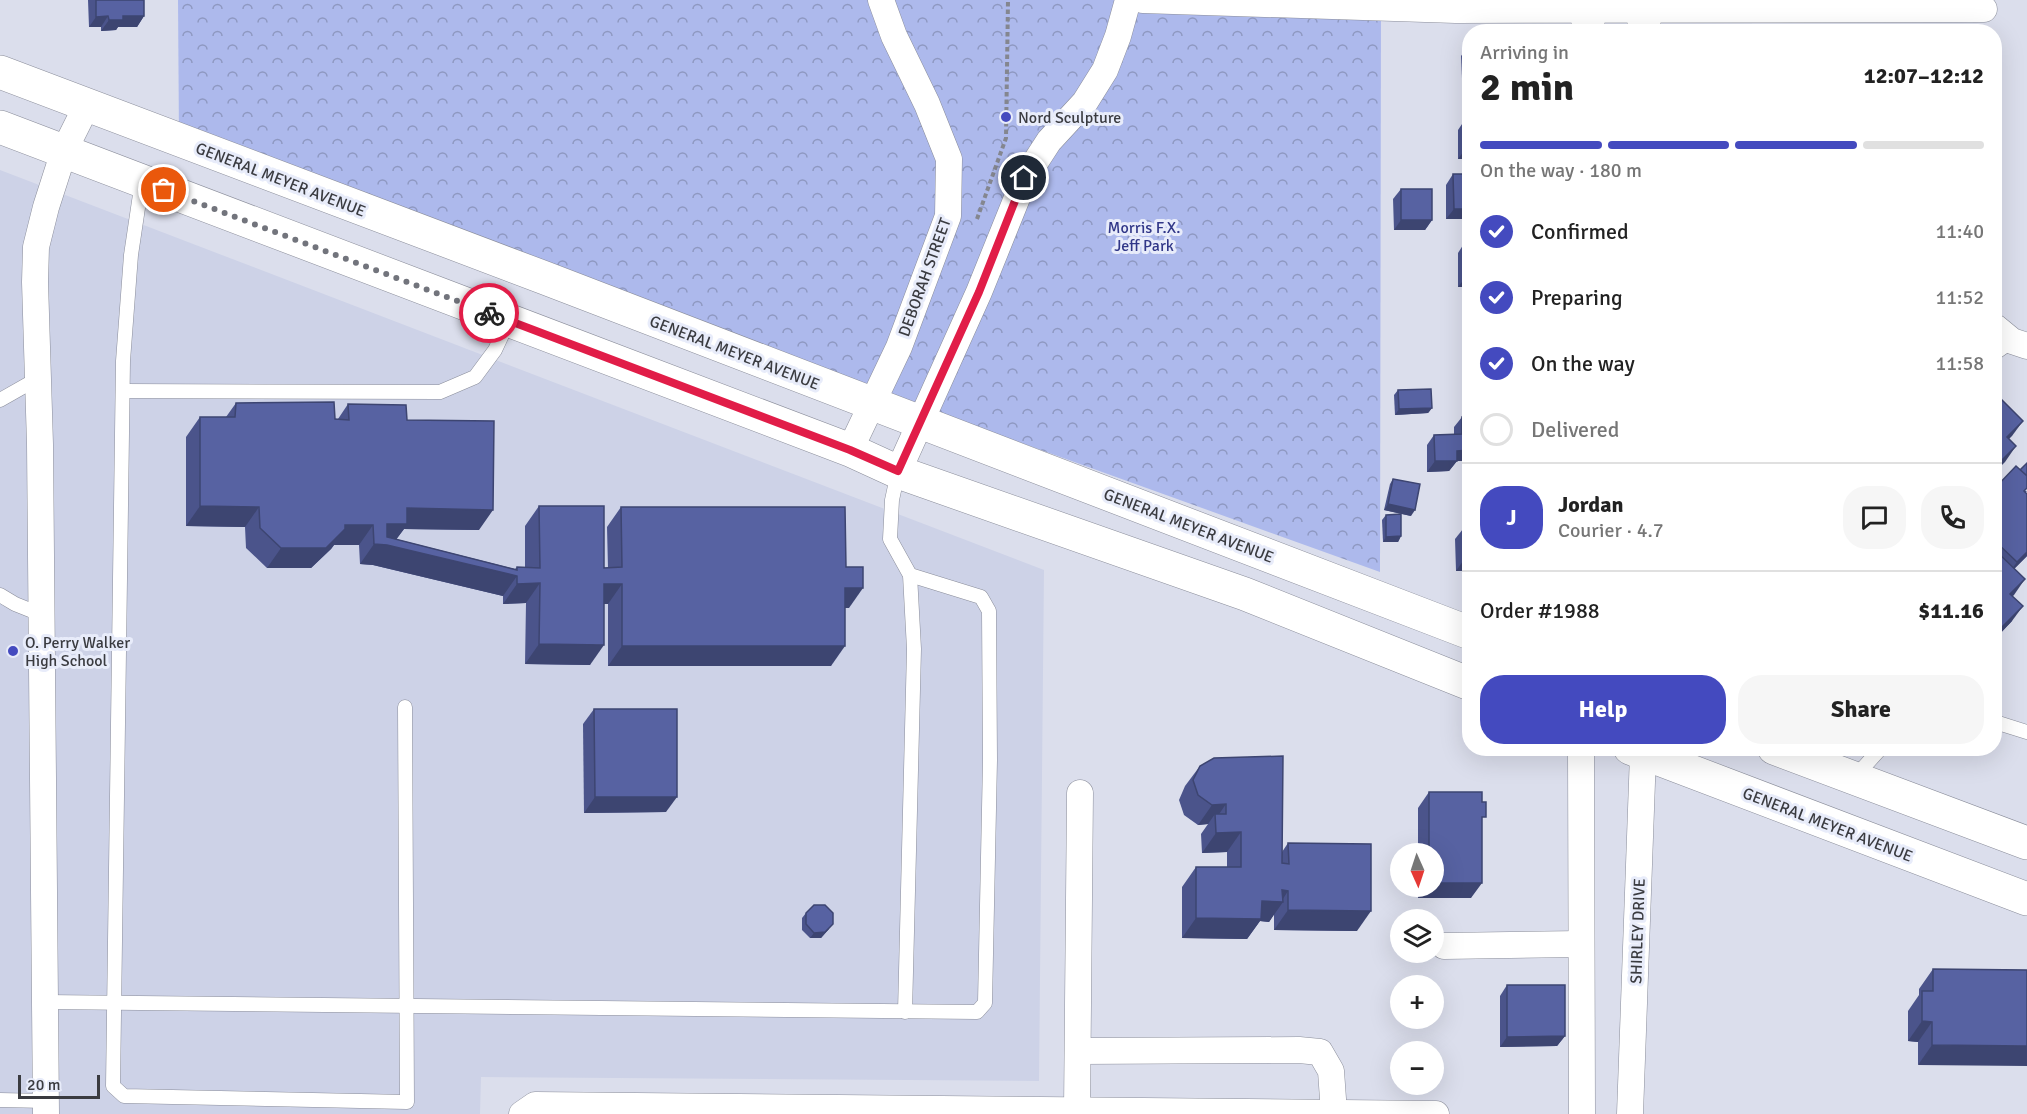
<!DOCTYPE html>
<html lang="en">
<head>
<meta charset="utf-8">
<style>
	:root { --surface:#fff; --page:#f6f6f6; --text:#222; --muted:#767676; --line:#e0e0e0; --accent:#444abf }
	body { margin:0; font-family:Signika,sans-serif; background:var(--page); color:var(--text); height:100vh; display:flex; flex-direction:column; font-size:22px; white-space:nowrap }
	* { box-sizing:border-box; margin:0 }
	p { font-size:20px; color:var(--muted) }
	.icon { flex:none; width:33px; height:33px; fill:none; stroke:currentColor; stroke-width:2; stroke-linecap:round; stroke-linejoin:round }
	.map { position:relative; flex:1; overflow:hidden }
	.drawer { position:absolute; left:1462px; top:24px; width:540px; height:732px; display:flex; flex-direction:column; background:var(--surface); border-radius:24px; box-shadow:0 6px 24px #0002 }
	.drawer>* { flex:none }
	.needle { width:39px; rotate:177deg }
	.controls { position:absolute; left:1390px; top:843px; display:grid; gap:12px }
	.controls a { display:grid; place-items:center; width:54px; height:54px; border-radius:50%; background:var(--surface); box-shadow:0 6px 24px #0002; font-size:30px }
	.scale { position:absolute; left:18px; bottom:15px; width:82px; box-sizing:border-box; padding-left:6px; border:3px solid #3a3b40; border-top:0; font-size:16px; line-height:21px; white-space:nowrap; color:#3a3b40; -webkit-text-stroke:4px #e8ecfa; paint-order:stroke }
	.pin { position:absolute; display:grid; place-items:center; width:51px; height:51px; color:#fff; margin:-26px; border:3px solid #fff; border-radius:50%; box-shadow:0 2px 6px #0007 }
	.courier { position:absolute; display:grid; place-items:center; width:60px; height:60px; margin:-30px; border:4px solid #e11d48; border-radius:50%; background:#fff; color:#222; box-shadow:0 2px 8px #0007 }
	.overview em { font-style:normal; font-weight:700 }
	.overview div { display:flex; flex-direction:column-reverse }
	.overview { display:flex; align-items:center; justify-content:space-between; height:102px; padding:0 18px }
	h1 { font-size:39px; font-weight:700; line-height:45px }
	.bar { display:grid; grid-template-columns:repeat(4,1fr); gap:9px 6px; align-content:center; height:72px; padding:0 18px }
	.bar i { height:8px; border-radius:4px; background:var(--line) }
	.bar .selected { background:var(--accent) }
	.bar p { grid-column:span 4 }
	.line { display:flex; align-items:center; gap:15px; padding:0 18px; border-top:2px solid var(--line) }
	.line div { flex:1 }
	.round { display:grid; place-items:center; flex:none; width:63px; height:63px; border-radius:24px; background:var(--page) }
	ol { padding:0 18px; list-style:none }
	li { display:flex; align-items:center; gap:18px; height:66px }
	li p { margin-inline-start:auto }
	li .icon { padding:6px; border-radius:50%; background:var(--accent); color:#fff; stroke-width:4 }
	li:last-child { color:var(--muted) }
	li i { width:33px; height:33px; border:3px solid var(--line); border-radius:50% }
	.primary-button { display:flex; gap:12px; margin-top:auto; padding:12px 18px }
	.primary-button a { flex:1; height:69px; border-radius:24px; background:var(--accent); color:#fff; font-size:24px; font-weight:700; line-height:69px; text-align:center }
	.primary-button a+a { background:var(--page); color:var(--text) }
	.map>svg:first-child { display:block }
	.built { fill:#cdd2e7 }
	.park { fill:url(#park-crowns) }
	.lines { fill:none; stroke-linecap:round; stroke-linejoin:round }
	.lane-casing { stroke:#8a8d9a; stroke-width:15 }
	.street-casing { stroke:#8a8d9a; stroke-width:27 }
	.secondary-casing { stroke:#8a8d9a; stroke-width:34 }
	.path { stroke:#84868f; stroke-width:4; stroke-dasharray:4.5 3; stroke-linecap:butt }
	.lane { stroke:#fff; stroke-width:14 }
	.street { stroke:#fff; stroke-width:26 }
	.secondary { stroke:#fff; stroke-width:33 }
	.wall { fill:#4b548b }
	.shaded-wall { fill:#3d4571 }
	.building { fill:#5762a2; stroke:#3d4571; stroke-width:1.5 }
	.done { stroke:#72747c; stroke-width:6; stroke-dasharray:0 10.8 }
	.route { stroke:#e11d48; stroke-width:8 }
	.poi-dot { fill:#444abf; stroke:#e8ecfa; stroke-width:2 }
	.labels { text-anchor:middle; stroke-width:6; stroke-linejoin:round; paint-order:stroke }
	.poi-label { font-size:16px; fill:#3a3b40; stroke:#e8ecfa; text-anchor:start }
	.street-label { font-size:16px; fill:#3a3b40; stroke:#e8ecfa }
	.park-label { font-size:16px; fill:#313788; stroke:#e8ecfa }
</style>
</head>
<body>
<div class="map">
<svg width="2027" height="1114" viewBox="0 0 2027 1114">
	<defs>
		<pattern id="park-crowns" width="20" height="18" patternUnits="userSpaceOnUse" patternTransform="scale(1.5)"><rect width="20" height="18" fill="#adb9ec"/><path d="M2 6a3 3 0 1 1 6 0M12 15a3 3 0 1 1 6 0" fill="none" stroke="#8e98c1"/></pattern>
	</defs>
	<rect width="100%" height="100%" fill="#dbdeec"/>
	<!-- built -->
	<polygon class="built" points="0,170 1044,570 1039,1081 481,1077 480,1114 0,1114"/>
	<!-- park -->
	<polygon class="park" points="178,0 1381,0 1380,572 179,140"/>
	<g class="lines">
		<defs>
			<g id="lane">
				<polyline points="142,181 131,255 123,361 113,1086 124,1096 407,1102 405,707"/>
				<polyline points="1995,353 2012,341"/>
				<polyline points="123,391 440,392 475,377 495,350 509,320"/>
				<polyline points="0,400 37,379"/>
				<polyline points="898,472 892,500 890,539 910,575 914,649 905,1012"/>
				<polyline points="0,595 15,604 40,614"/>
				<polyline points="1995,722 2027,732"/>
				<polyline points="1854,778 1881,748"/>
				<polyline points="45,1002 977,1012 985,1003 990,760 989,611 981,597 910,575"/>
				<polyline points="0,1100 46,1101"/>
			</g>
			<g id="street">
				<polyline points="1143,0 1456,10 1984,9"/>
				<polyline points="1995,327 2012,341 2027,346"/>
				<polyline points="850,450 899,347 948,216 949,159 927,104 894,36 881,0"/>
				<polyline points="898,472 979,292 1025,178 1049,141 1085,102 1105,70 1118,36 1128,0"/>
				<polyline points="1581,748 1582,1114"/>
				<polyline points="1444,946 1581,944"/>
				<polyline points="1078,1051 1299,1050 1320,1052 1331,1071 1334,1113"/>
				<polyline points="1077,1110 1080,793"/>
				<polyline points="46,1114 40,444 35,282 36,247 46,207 64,151 87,105"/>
				<polyline points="522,1114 535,1105 1436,1114"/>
				<polyline points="1630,1114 1643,754"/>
			</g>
			<g id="secondary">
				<polyline points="1588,32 1588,0"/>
				<polyline points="1644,32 1644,0"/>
				<polyline points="0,72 545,278 1470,633"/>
				<polyline points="0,127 850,450 898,472 1245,594 1470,684"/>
				<polyline points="1630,748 2027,899"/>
				<polyline points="1774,748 2027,843"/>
			</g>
		</defs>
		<!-- lane casing -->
		<use href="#lane" class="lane-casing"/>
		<!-- street casing -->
		<use href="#street" class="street-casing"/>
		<!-- secondary casing -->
		<use href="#secondary" class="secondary-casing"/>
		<!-- path -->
		<polyline class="path" points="977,219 1006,138 1008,0"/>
		<!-- lane -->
		<use href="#lane" class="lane"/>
		<!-- street -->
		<use href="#street" class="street"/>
		<!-- secondary -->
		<use href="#secondary" class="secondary"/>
	</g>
	<!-- wall -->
	<g class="wall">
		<polygon points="88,0 144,0 144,16 137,27 118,27 116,30 101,31 101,27 89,27"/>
		<polygon points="1470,44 1470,78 1462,78 1461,56"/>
		<polygon points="1470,90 1470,159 1458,159 1458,130 1464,121 1463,121 1462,101"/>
		<polygon points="1453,174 1470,219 1446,219 1446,185"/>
		<polygon points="1401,189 1432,220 1425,230 1394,230 1393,199"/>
		<polygon points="1465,242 1470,287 1458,287 1458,253"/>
		<polygon points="1469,364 1470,364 1470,399"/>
		<polygon points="1398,390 1432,408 1428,413 1395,415 1394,395"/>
		<polygon points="236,403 338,419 348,404 407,420 479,530 404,529 396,539 515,569 517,567 525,567 525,526 539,506 604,568 608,568 607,527 621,507 846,567 849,608 845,608 831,666 608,666 608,604 604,604 590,665 525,664 526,603 503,604 503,596 373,565 360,564 359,545 334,545 331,549 311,568 267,568 246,548 245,527 186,526 186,437 200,417 226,417"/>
		<polygon points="1470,416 1470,461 1457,461 1449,471 1427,472 1427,445 1434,435 1454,434 1454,427 1462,417"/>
		<polygon points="1393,479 1411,516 1384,510 1390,484"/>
		<polygon points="1995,488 2027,491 2025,493 2027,556 2014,569 2012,621 1995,639"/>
		<polygon points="1386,515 1401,536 1398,542 1383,542 1382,520"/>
		<polygon points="1463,529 1470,571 1456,571 1455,539"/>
		<polygon points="594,709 666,812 584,813 583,724"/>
		<polygon points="1200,766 1282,852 1288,843 1357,931 1274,930 1274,914 1269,922 1260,921 1247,939 1182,938 1182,887 1196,867 1227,867 1227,852 1202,853 1201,834 1208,824 1198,825 1184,815 1179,800 1185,786"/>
		<polygon points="1429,792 1482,823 1471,898 1418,898 1418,886 1434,886 1434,854 1418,854 1418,808"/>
		<polygon points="806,913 829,929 821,938 810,938 802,930 802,918"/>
		<polygon points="1933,969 2027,970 1918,1065 1918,1042 1908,1041 1908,1011 1919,995 1919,989"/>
		<polygon points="1507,985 1565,1036 1557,1046 1500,1047 1500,996"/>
	</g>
	<!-- shaded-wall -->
	<g class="shaded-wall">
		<polygon points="108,16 101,27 89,27 96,17"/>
		<polygon points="123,16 144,16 137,27 118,27 116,30 101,31 109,20"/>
		<polygon points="1470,66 1470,78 1462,78"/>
		<polygon points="1470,111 1470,121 1468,115 1464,121 1463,121"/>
		<polygon points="1469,144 1470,144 1470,159 1458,159"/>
		<polygon points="1454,209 1470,209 1470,219 1446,219"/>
		<polygon points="1401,220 1432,220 1425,230 1394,230"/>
		<polygon points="1466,277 1470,277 1470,287 1458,287"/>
		<polygon points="1432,408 1428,413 1395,415 1399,409"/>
		<polygon points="2023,421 2012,436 1996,452 2007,437"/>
		<polygon points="2016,446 2005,462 1995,472 1995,467"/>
		<polygon points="1470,450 1470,461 1457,461 1449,471 1427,472 1435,461 1457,451"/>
		<polygon points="1388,504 1415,510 1411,516 1384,510"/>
		<polygon points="200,506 259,507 245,527 186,526"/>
		<polygon points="407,508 493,510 479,530 404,529 393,544 373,544 387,524"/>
		<polygon points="345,525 373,525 359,545 334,545 331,549 311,568 267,568 281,548"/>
		<polygon points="1401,536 1398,542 1383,542 1386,537"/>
		<polygon points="374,544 387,545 517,576 503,596 373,565 360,564"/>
		<polygon points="2027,552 2027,556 2006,577 2017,562"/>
		<polygon points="1463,561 1470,561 1470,571 1456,571"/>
		<polygon points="2025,579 2014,595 1999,610 2010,594"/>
		<polygon points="540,583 526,603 503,604 517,584"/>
		<polygon points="604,584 622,584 608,604 590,604"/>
		<polygon points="845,588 863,588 849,608 831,608"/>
		<polygon points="2023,606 2012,621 1995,639 1995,634"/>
		<polygon points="539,644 604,645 590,665 525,664"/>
		<polygon points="622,646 845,646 831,666 608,666"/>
		<polygon points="595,797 677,797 666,812 584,813"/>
		<polygon points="1226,804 1215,820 1215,814 1208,824 1198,825 1212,805"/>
		<polygon points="1241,832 1227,852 1202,853 1216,833"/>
		<polygon points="1434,883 1482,883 1471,898 1418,898 1426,886 1434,886"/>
		<polygon points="1282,890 1288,891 1281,902 1283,902 1269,922 1260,921 1247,939 1182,938 1196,918 1262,901"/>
		<polygon points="1288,910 1371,911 1357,931 1274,930"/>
		<polygon points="833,924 821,938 810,938 814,933"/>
		<polygon points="1922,1021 1932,1022 1918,1042 1908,1041"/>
		<polygon points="1565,1036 1557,1046 1500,1047 1507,1037"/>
		<polygon points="1932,1045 2027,1046 2027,1066 1918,1065"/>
	</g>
	<!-- building -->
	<g class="building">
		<polygon points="96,0 144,0 144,16 123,16 123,20 109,20 108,16 96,17"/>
		<polygon points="1468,115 1470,115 1470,144 1469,144"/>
		<polygon points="1453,174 1470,174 1470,209 1454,209"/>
		<rect x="1401" y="189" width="31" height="31"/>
		<polygon points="1465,242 1470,242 1470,277 1466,277"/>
		<polygon points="1431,389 1432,408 1399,409 1398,390"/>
		<polygon points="1995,393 2023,421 2007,437 2016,446 1995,467"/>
		<polygon points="334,402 335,419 349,420 348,404 406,405 407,420 494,421 493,510 407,508 407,524 387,524 387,537 517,570 517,567 540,568 539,506 604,506 604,568 622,567 621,507 845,507 846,567 863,567 863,588 845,588 845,646 622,646 622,584 604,584 604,645 539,644 540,583 517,584 517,576 387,545 374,544 373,525 345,525 345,529 326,548 281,548 260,528 259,507 200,506 200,417 235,417 236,403"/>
		<polygon points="1470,416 1470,450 1457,451 1457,461 1435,461 1434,435 1462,434 1462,417"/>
		<polygon points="2027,463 2027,476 2020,470"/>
		<polygon points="2016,466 2027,476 2027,488 2024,491 2027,494 2027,552 2017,562 1995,541 1995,488"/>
		<polygon points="1393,479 1420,484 1415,510 1388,504"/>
		<polygon points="1401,514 1401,536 1386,537 1386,515"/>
		<polygon points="1470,528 1470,561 1463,561 1463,529"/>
		<polygon points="1995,550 2025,579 2010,594 2023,606 1995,634"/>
		<polygon points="594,709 677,709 677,797 595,797"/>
		<polygon points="1283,756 1282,863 1289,864 1288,843 1371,844 1371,911 1288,910 1288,891 1282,890 1283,902 1262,901 1261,919 1196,918 1196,867 1241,867 1241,832 1216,833 1215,814 1226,814 1226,804 1212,805 1198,795 1193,780 1200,766 1214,758"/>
		<polygon points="1429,792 1482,792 1482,802 1486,802 1486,817 1482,817 1482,883 1434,883 1434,854 1429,854"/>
		<polygon points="814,905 825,905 833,913 833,924 825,932 814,933 806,924 806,913"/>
		<polygon points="1933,969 2027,970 2027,1046 1932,1045 1932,1022 1922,1021 1922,991 1933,991"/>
		<polygon points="1507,985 1565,985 1565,1036 1507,1037"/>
	</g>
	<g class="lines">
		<!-- done -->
		<polyline class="done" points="164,190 489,313"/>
		<!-- route -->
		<polyline class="route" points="489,313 850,450 898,471 979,292 1024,178"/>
	</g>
	<!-- markers -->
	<g class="poi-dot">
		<circle cx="1006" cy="117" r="6"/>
		<circle cx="13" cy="651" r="6"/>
	</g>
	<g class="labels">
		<!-- poi labels -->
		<g class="poi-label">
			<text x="1018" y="123">Nord Sculpture</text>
			<text x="25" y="648">O. Perry Walker<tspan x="25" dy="18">High School</tspan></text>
		</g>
		<!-- street labels -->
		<g class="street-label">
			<text transform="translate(281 179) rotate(21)" y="6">GENERAL MEYER AVENUE</text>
			<text transform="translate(924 277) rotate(-70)" y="6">DEBORAH STREET</text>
			<text transform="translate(735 352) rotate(21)" y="6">GENERAL MEYER AVENUE</text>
			<text transform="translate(1189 525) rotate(21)" y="6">GENERAL MEYER AVENUE</text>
			<text transform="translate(1828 824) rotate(21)" y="6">GENERAL MEYER AVENUE</text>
			<text transform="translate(1637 931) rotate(-88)" y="6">SHIRLEY DRIVE</text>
		</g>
		<!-- park labels -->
		<g class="park-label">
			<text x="1144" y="233">Morris F.X.<tspan x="1144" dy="18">Jeff Park</tspan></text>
		</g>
	</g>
</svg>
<div class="controls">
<a><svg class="needle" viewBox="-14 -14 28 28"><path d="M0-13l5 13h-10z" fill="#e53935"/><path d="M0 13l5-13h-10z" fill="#767676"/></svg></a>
<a><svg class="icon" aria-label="layers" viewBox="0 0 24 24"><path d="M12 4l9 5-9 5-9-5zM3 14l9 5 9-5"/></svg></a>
<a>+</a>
<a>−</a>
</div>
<div class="scale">20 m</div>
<div class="pin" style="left:164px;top:190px;background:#ea580c"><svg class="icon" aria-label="bag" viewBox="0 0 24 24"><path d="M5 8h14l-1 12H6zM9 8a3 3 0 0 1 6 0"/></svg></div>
<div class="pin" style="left:1024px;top:178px;background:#1f2937"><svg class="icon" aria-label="home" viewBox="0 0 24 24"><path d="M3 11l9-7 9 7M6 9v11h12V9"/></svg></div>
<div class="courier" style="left:489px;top:313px"><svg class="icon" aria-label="bike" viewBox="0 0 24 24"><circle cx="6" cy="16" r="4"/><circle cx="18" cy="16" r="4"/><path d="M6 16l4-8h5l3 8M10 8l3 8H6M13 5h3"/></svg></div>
<section class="drawer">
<div class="overview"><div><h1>2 min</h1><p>Arriving in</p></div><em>12:07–12:12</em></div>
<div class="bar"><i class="selected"></i><i class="selected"></i><i class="selected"></i><i></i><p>On the way · 180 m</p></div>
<ol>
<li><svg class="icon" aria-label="check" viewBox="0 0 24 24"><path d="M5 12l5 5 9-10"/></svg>Confirmed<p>11:40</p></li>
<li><svg class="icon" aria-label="check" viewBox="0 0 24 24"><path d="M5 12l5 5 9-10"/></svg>Preparing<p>11:52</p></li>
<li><svg class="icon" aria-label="check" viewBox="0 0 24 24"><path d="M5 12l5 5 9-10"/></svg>On the way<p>11:58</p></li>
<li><i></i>Delivered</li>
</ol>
<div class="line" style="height:108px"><b class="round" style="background:var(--accent);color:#fff">J</b><div><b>Jordan</b><p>Courier · 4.7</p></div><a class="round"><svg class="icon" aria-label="chat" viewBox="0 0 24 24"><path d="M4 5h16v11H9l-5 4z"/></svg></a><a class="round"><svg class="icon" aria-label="phone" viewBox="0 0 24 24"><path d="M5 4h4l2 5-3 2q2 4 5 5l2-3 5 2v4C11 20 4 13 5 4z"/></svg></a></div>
<div class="line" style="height:78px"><div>Order #1988</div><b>$11.16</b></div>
<div class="primary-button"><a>Help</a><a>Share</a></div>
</section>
</div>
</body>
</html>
